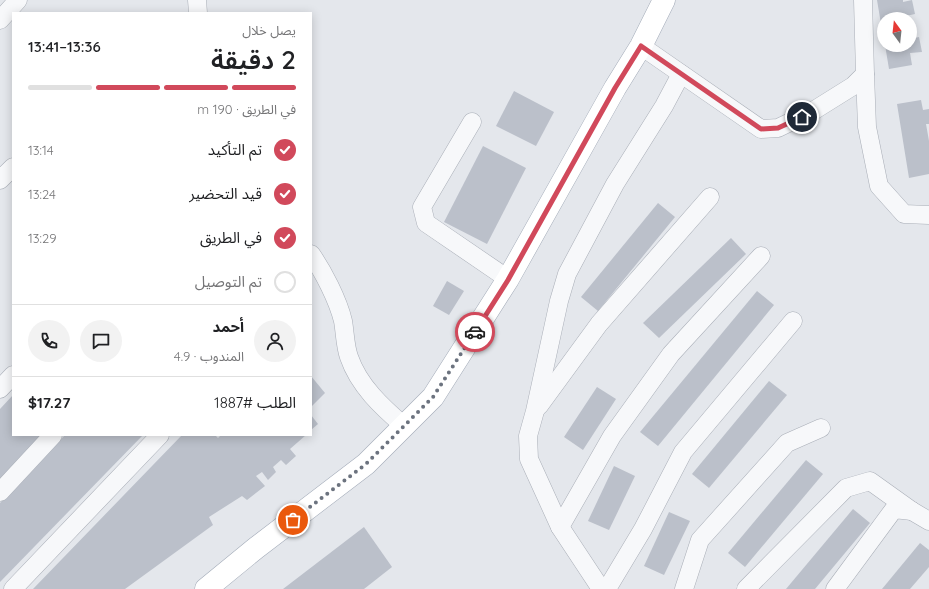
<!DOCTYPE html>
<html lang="ar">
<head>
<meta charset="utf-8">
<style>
	:root { --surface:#fff; --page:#f2f2f2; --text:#202124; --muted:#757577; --line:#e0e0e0; --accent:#d1495b }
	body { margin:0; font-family:Quicksand,"Noto Sans Arabic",sans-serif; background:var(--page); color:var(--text); direction:rtl; height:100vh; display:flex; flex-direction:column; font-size:15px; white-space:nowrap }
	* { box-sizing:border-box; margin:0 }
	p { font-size:13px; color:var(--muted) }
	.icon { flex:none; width:22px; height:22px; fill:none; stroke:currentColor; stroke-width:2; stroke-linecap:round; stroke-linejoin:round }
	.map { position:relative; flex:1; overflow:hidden; direction:ltr }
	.sheet { position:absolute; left:12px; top:12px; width:300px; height:424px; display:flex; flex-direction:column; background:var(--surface); border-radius:0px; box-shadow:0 2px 10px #0003; direction:rtl }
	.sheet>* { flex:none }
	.needle { width:26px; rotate:345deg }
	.fabs { position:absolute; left:877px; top:12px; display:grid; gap:8px }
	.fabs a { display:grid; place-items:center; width:40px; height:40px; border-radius:50%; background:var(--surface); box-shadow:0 2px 10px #0003; font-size:20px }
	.pin { position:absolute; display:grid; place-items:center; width:34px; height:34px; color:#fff; margin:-17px; border:2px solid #fff; border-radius:50%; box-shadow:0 1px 4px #0007 }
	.courier { position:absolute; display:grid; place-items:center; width:40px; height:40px; margin:-20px; border:3px solid #d1495b; border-radius:50%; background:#fff; color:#222; box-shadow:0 1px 5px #0007 }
	.overview em { font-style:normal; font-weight:600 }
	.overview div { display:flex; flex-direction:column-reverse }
	.overview { display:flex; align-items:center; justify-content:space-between; height:68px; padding:0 16px }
	h1 { font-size:26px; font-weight:600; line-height:30px }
	.bar { display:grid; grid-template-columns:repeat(4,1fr); gap:6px 4px; align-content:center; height:48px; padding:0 16px }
	.bar i { height:5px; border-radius:3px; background:var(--line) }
	.bar .active { background:var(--accent) }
	.bar p { grid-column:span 4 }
	.line { display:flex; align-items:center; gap:10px; padding:0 16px; border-top:1px solid var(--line) }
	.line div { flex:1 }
	.round { display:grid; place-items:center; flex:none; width:42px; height:42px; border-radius:21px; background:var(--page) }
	ol { padding:0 16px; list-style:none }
	li { display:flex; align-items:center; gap:12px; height:44px }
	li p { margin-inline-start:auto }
	li .icon { padding:4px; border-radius:50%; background:var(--accent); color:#fff; stroke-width:4 }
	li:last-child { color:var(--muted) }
	li i { width:22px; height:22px; border:2px solid var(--line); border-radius:50% }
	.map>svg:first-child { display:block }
	.building { fill:#bbc0ca }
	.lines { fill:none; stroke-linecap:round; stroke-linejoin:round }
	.minor-casing { stroke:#a9aeb7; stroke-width:19 }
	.major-casing { stroke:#a3abb8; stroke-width:23 }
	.minor { stroke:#f7f8fa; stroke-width:18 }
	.major { stroke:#fff; stroke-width:22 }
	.done { stroke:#6c737f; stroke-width:4; stroke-dasharray:0 7.2 }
	.route { stroke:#d1495b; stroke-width:5 }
</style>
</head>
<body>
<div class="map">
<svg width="929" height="589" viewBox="0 0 929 589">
	<rect width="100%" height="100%" fill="#e4e7ec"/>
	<!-- building -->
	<g class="building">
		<polygon points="877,0 903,0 903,2 912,0 915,14 906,16 907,19 884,19 883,36"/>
		<polygon points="919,37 922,52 910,53 912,65 889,69 885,45 910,45 910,39"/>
		<polygon points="514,91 554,112 536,146 496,126"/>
		<polygon points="921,100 923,110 929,109 929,124 926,124 929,141 929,174 909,178 897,104"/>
		<polygon points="483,146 526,168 487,244 444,222"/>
		<polygon points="658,203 675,217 598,311 581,297"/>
		<polygon points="731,238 746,254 659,338 643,323"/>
		<polygon points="447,281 464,291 449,315 433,306"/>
		<polygon points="757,291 774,305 658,446 640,432"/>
		<polygon points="311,376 325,393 311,407"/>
		<polygon points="769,381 787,395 709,488 692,474"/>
		<polygon points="597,387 616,399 583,450 564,437"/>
		<polygon points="13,395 13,435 41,435 0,479 0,409"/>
		<polygon points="311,415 318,424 311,430"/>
		<polygon points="65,435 143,435 0,582 0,503"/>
		<polygon points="182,435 215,435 218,438 221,435 306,435 290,449 296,456 286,465 281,460 273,467 276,472 268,480 262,472 256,476 265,486 247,500 242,496 209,517 213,525 125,589 33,589"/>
		<polygon points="806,460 823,474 745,567 728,553"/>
		<polygon points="614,466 635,476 609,530 588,521"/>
		<polygon points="853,509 870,523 815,589 786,589"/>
		<polygon points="669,512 690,521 664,575 644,566"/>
		<polygon points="364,527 392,567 364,589 283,589"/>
		<polygon points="920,543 929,550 929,567 910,589 882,589"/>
	</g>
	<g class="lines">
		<defs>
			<g id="minor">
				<polyline points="197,0 198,13"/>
				<polyline points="0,20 18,0"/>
				<polyline points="641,46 761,129 778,128 813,111 853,86 865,74 863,0"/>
				<polyline points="865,74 867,127 879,186 904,214 929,215"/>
				<polyline points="472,122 422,207 426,223 508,279"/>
				<polyline points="0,180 13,167"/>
				<path d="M 311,254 C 323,271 338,300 343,321 C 345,332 345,346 349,357 C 359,386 382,407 404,426"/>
				<polyline points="0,389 13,375"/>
				<polyline points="539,406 599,324 710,197"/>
				<polyline points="0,492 53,435"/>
				<polyline points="560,527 612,436 671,354 761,256"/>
				<polyline points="13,589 160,435"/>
				<polyline points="601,589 560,527 529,459 528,436 535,411 559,301 567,274 615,184 664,106 681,74"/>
				<polyline points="607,589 643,529 683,452 793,321"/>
				<polyline points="684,589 700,540 787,443 821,428"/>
				<polyline points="746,589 846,488 870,481 912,511 929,521"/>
				<polyline points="835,589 894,509 912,511"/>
			</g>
			<polyline id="major" points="206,589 256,548 366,464 433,397 508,279 615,88 641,46 664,0"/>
		</defs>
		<!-- minor casing -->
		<use href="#minor" class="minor-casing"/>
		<!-- major casing -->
		<use href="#major" class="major-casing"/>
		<!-- minor -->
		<use href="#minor" class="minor"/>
		<!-- major -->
		<use href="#major" class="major"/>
	</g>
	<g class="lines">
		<!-- done -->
		<polyline class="done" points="293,520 366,464 433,397 475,332"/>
		<!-- route -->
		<polyline class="route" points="475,332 508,280 615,88 641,46 761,129 778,128 802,117"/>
	</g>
</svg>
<div class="fabs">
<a><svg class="needle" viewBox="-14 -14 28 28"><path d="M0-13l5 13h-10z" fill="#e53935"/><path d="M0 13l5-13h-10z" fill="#757577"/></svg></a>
</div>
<div class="pin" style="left:293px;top:520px;background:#ea580c"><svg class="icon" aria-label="bag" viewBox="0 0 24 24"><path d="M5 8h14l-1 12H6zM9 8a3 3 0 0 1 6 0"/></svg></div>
<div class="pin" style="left:802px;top:117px;background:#1f2937"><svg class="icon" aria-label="home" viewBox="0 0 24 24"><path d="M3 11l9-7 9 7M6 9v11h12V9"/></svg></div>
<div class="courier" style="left:475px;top:332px"><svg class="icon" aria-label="car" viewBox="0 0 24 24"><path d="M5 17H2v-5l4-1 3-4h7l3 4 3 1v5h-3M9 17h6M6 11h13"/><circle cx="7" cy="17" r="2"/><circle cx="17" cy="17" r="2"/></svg></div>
<section class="sheet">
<div class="overview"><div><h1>2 دقيقة</h1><p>يصل خلال</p></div><em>13:36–13:41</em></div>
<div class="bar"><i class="active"></i><i class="active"></i><i class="active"></i><i></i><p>في الطريق · 190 m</p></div>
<ol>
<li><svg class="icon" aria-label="check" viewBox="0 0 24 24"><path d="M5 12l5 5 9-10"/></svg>تم التأكيد<p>13:14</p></li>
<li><svg class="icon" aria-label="check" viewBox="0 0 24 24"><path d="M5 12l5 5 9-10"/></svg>قيد التحضير<p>13:24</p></li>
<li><svg class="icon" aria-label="check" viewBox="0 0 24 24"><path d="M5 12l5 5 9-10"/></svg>في الطريق<p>13:29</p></li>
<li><i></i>تم التوصيل</li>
</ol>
<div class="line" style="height:72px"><a class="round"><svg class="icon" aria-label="person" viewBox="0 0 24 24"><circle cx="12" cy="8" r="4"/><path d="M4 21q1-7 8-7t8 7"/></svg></a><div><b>أحمد</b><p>المندوب · 4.9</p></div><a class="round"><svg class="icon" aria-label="chat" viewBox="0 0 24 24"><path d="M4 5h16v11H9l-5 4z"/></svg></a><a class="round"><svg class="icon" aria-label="phone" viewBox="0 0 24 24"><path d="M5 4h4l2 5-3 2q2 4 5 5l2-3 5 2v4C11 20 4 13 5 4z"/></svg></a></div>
<div class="line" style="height:52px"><div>الطلب #1887</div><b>$17.27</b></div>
</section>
</div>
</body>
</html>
